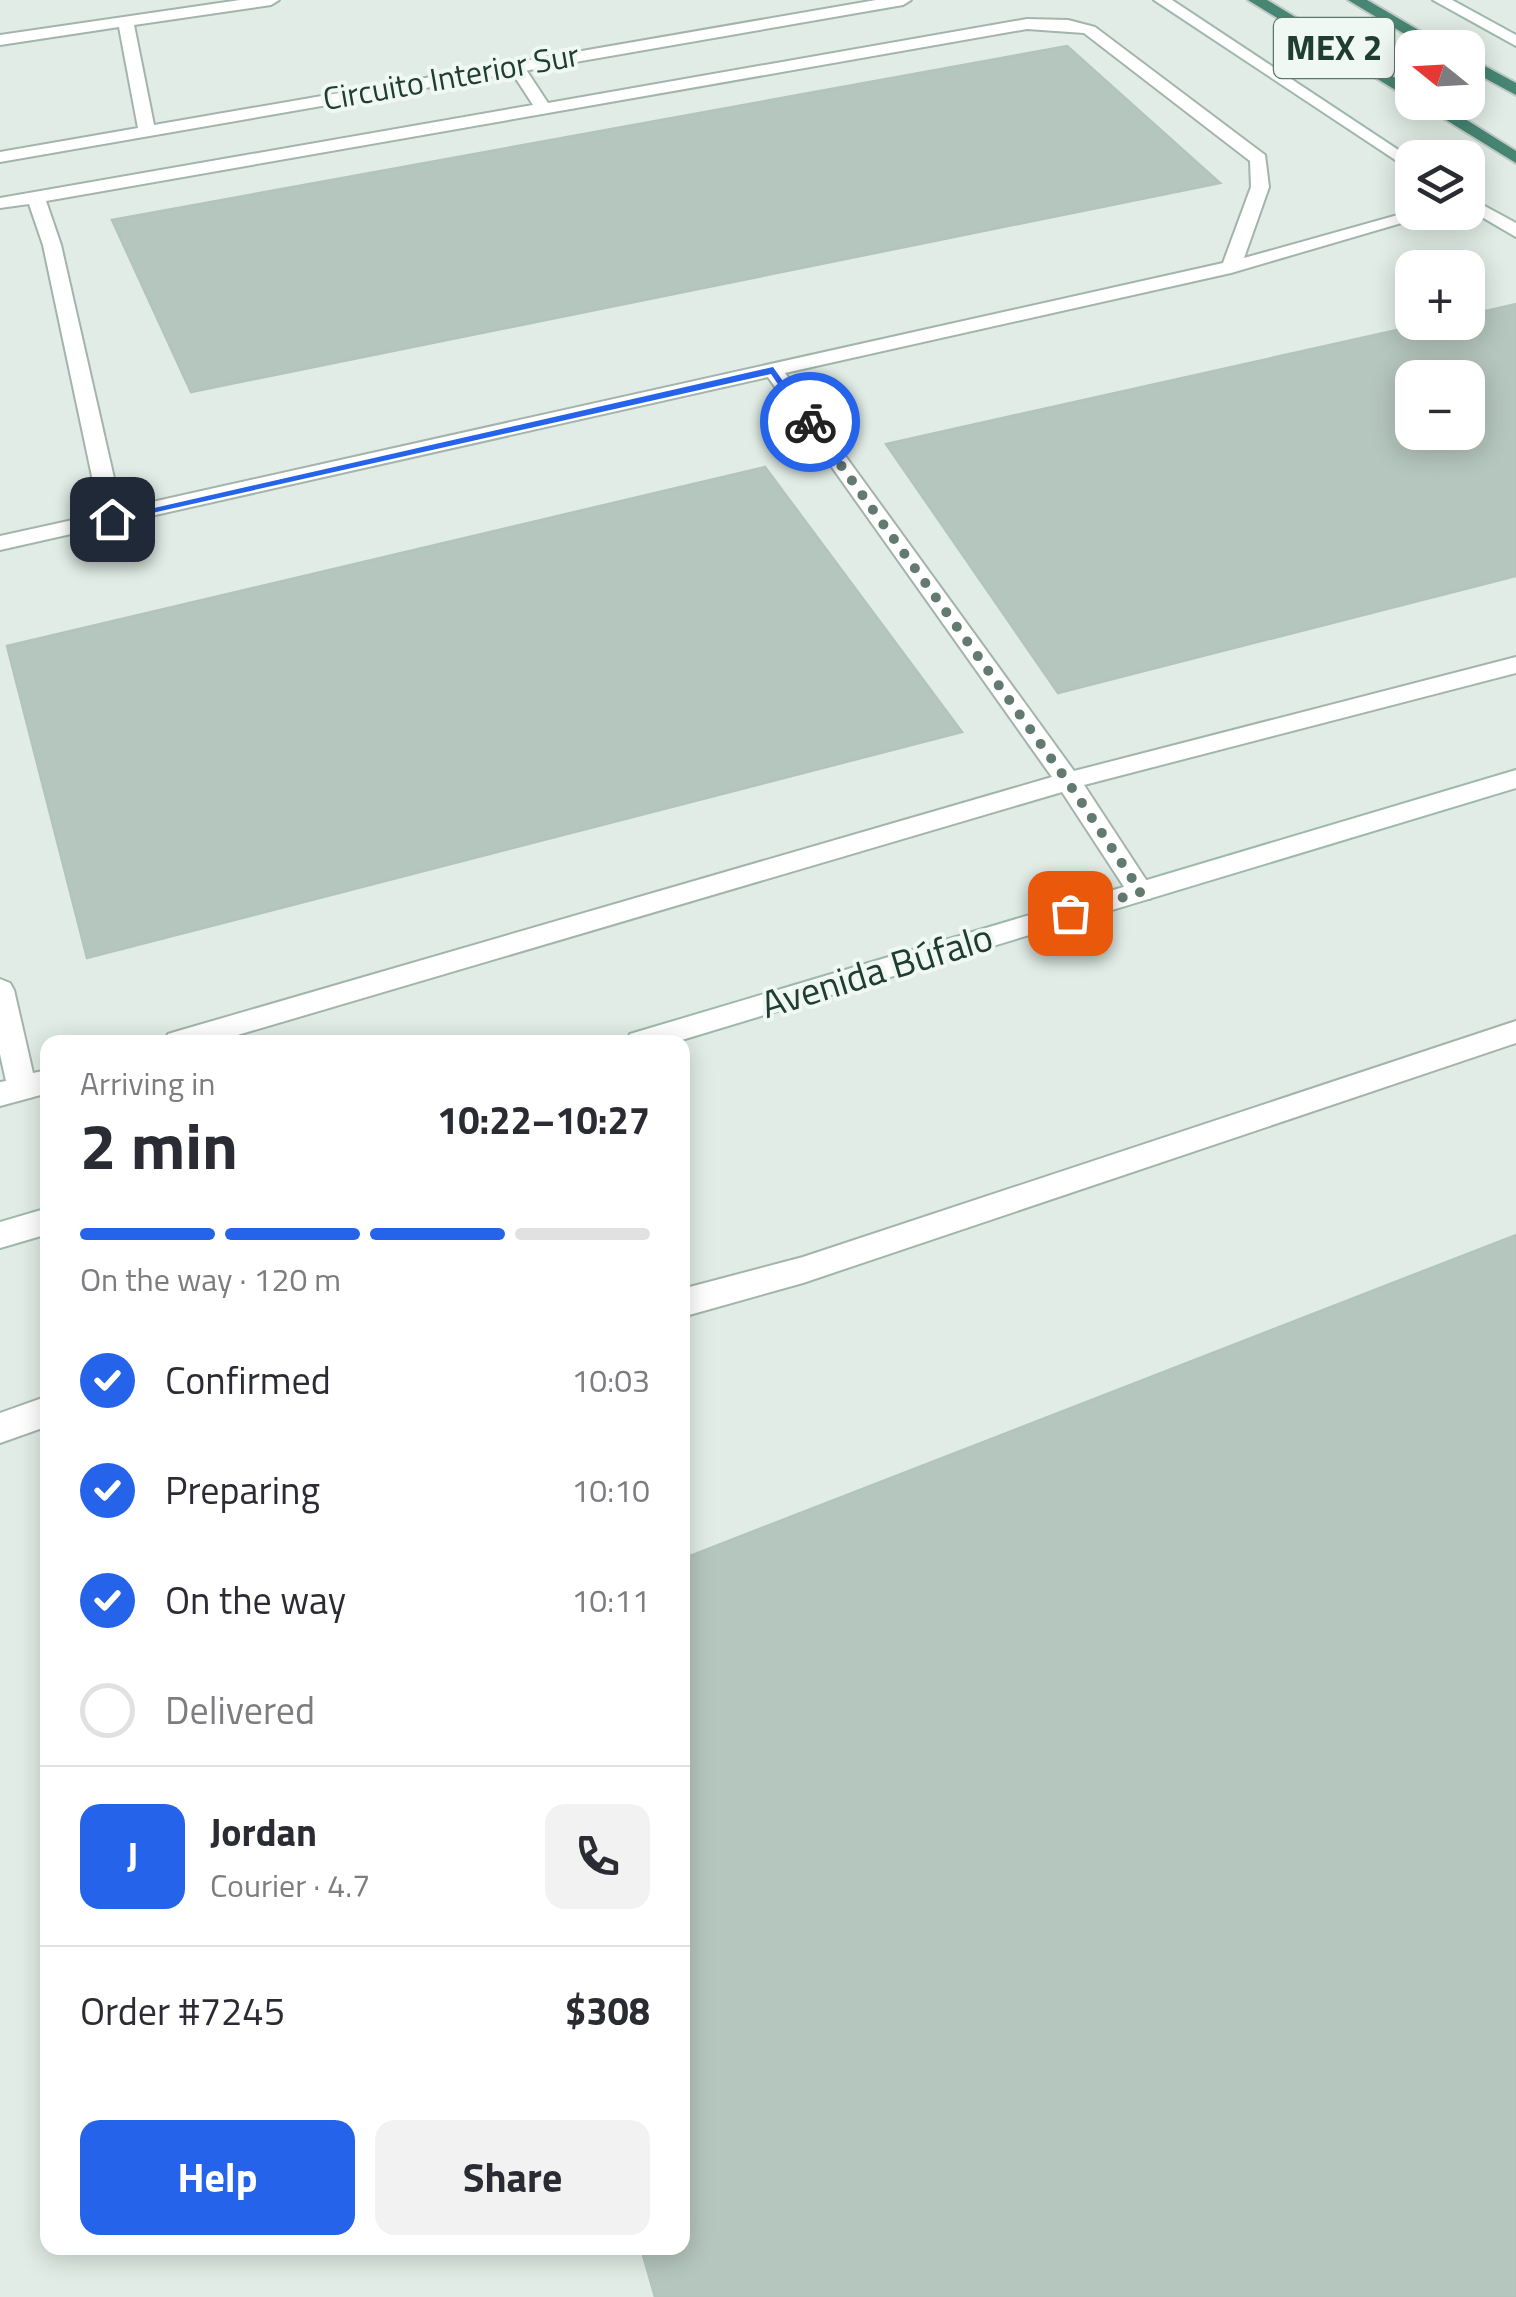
<!DOCTYPE html>
<html lang="en">
<head>
<meta charset="utf-8">
<style>
	:root { --surface:#fff; --page:#f2f2f3; --text:#2b2b33; --muted:#7c7c81; --line:#e1e1e2; --accent:#2563eb }
	body { margin:0; font-family:"Titillium Web",sans-serif; background:var(--page); color:var(--text); height:100vh; display:flex; flex-direction:column; font-size:38px; white-space:nowrap }
	* { box-sizing:border-box; margin:0 }
	p { font-size:32px; color:var(--muted) }
	.icon { flex:none; width:55px; height:55px; fill:none; stroke:currentColor; stroke-width:2; stroke-linecap:round; stroke-linejoin:round }
	.map { position:relative; flex:1; overflow:hidden }
	.panel { position:absolute; left:40px; top:1035px; width:650px; height:1220px; display:flex; flex-direction:column; background:var(--surface); border-radius:20px; box-shadow:0 5px 25px #0003 }
	.panel>* { flex:none }
	.needle { width:65px; rotate:288deg }
	.tools { position:absolute; left:1395px; top:30px; display:grid; gap:20px }
	.tools a { display:grid; place-items:center; width:90px; height:90px; border-radius:20px; background:var(--surface); box-shadow:0 5px 25px #0003; font-size:50px }
	.pin { position:absolute; display:grid; place-items:center; width:85px; height:85px; color:#fff; margin:-42px; border-radius:20px; box-shadow:0 5px 15px #0006 }
	.courier { position:absolute; display:grid; place-items:center; width:100px; height:100px; margin:-50px; border:8px solid #2563eb; border-radius:50%; background:#fff; color:#222; box-shadow:0 2px 12px #0007 }
	.overview em { font-style:normal; font-weight:700 }
	.overview div { display:flex; flex-direction:column-reverse }
	.overview { display:flex; align-items:center; justify-content:space-between; height:170px; padding:0 40px }
	h1 { font-size:65px; font-weight:700; line-height:75px }
	.bar { display:grid; grid-template-columns:repeat(4,1fr); gap:15px 10px; align-content:center; height:120px; padding:0 40px }
	.bar i { height:12px; border-radius:8px; background:var(--line) }
	.bar .current { background:var(--accent) }
	.bar p { grid-column:span 4 }
	.line { display:flex; align-items:center; gap:25px; padding:0 40px; border-top:2px solid var(--line) }
	.line div { flex:1 }
	.round { display:grid; place-items:center; flex:none; width:105px; height:105px; border-radius:20px; background:var(--page) }
	ol { padding:0 40px; list-style:none }
	li { display:flex; align-items:center; gap:30px; height:110px }
	li p { margin-inline-start:auto }
	li .icon { padding:10px; border-radius:50%; background:var(--accent); color:#fff; stroke-width:4 }
	li:last-child { color:var(--muted) }
	li i { width:55px; height:55px; border:5px solid var(--line); border-radius:50% }
	.primary-button { display:flex; gap:20px; margin-top:auto; padding:20px 40px }
	.primary-button a { flex:1; height:115px; border-radius:20px; background:var(--accent); color:#fff; font-size:40px; font-weight:700; line-height:115px; text-align:center }
	.primary-button a+a { background:var(--page); color:var(--text) }
	.map>svg:first-child { display:block }
	.building { fill:#b5c6be; stroke:#b2c5bc; stroke-width:2.5; fill-rule:evenodd }
	.lines { fill:none; stroke-linecap:round; stroke-linejoin:round }
	.service-casing { stroke:#a3b4ac; stroke-width:4 }
	.minor-casing { stroke:#a3b4ac; stroke-width:4 }
	.secondary-casing { stroke:#9eb8ac; stroke-width:4 }
	.trunk-casing { stroke:#c1c9c6; stroke-width:4 }
	.service { fill:#fff; fill-rule:evenodd }
	.minor { fill:#fff; fill-rule:evenodd }
	.secondary { fill:#fff; fill-rule:evenodd }
	.trunk { fill:#468672; fill-rule:evenodd }
	.route { fill:#2563eb }
	.done { stroke:#637a71; stroke-width:10; stroke-dasharray:0 18 }
	.labels { text-anchor:middle; stroke-width:8; stroke-linejoin:round; paint-order:stroke }
	.far-street-label { font-size:32px; fill:#203d32; stroke:#f0f8f4 }
	.shield { fill:#f0f8f4; stroke:#5e756c; stroke-width:2.5 }
	.shield-label { font-size:35px; font-weight:bold; fill:#203d32 }
	.street-label { font-size:38px; fill:#203d32; stroke:#f0f8f4 }
</style>
</head>
<body>
<div class="map">
<svg width="1516" height="2297" viewBox="0 0 1516 2297">
	<rect width="100%" height="100%" fill="#e0ece5"/>
	<!-- building -->
	<g class="building">
		<polygon points="1067,46 1220,183 191,392 112,220"/>
		<path d="M 1516,304 L 1516,576 L 1058,693 L 886,444 L 1433,322 L 1468,322 L 1468,315 ZM 1412,378 L 1468,378 L 1468,432 L 1412,432 Z"/>
		<polygon points="765,467 962,732 87,958 7,646"/>
		<polygon points="1516,1235 1516,2297 655,2297 641,2248 682,2248 682,1559"/>
	</g>
	<g class="lines">
		<defs>
			<g id="service">
				<path d="M 1027,19 L 1068,20 L 1095,27 L 1265,155 L 1269,187 L 1244,258 L 1412,211 L 1439,212 L 1231,273 L 785,373 L 1074,771 L 1516,657 L 1516,673 L 1084,785 L 1154,892 L 1150,899 L 1132,899 L 1062,792 L 214,1042 L 164,1042 L 168,1034 L 178,1031 L 1052,777 L 768,377 L 0,550 L 0,536 L 100,514 L 43,245 L 29,204 L 0,208 L 0,198 L 533,105 L 507,65 L 515,60 L 521,62 L 548,103 ZM 1027,29 L 1084,33 L 1250,161 L 1251,187 L 1223,263 L 121,509 L 61,245 L 46,201 Z"/>
				<polygon points="0,979 10,983 14,990 33,1073 48,1070 48,1093 0,1106 0,1082 6,1081 0,1054"/>
				<polygon points="1516,1021 1516,1043 803,1283 682,1317 682,1289 803,1257"/>
				<polygon points="48,1396 48,1426 0,1443 0,1413"/>
			</g>
			<polygon id="minor" points="240,0 279,0 271,5 134,25 154,125 876,0 911,0 903,5 0,162 0,152 138,128 119,27 0,45 0,35"/>
			<g id="secondary">
				<polygon points="1154,0 1172,0 1412,159 1412,171"/>
				<polygon points="1433,0 1452,0 1516,35 1516,46"/>
				<polygon points="1468,197 1516,223 1516,237 1468,209"/>
				<polygon points="1516,770 1516,788 675,1042 626,1042 630,1034 640,1031"/>
				<polygon points="48,1208 48,1234 0,1248 0,1222"/>
			</g>
			<g id="trunk">
				<polygon points="1248,0 1267,0 1412,88 1412,100"/>
				<polygon points="1348,0 1367,0 1449,48 1428,48"/>
				<polygon points="1468,57 1516,83 1516,95 1468,69"/>
				<polygon points="1417,102 1438,102 1516,151 1516,163"/>
			</g>
		</defs>
		<!-- service casing -->
		<use href="#service" class="service-casing"/>
		<!-- minor casing -->
		<use href="#minor" class="minor-casing"/>
		<!-- secondary casing -->
		<use href="#secondary" class="secondary-casing"/>
		<!-- trunk casing -->
		<use href="#trunk" class="trunk-casing"/>
		<!-- service -->
		<use href="#service" class="service"/>
		<!-- minor -->
		<use href="#minor" class="minor"/>
		<!-- secondary -->
		<use href="#secondary" class="secondary"/>
		<!-- trunk -->
		<use href="#trunk" class="trunk"/>
	</g>
	<!-- route -->
	<polygon class="route" points="773,367 814,425 806,425 771,374 112,522 106,519"/>
	<g class="lines">
		<!-- done -->
		<polyline class="done" points="810,422 1068,782 1141,892 1070,913"/>
	</g>
	<g class="labels">
		<!-- far-street labels -->
		<g class="far-street-label">
			<text transform="translate(451 77) rotate(-10)" y="11">Circuito Interior Sur</text>
		</g>
		<!-- shield labels -->
		<rect class="shield" x="1274" y="18" width="120" height="60" rx="8"/>
		<g class="shield-label">
			<text x="1334" y="60">MEX 2</text>
		</g>
		<!-- street labels -->
		<g class="street-label">
			<text transform="translate(877 971) rotate(-17)" y="13">Avenida Búfalo</text>
		</g>
	</g>
</svg>
<div class="tools">
<a><svg class="needle" viewBox="-14 -14 28 28"><path d="M0-13l5 13h-10z" fill="#e53935"/><path d="M0 13l5-13h-10z" fill="#7c7c81"/></svg></a>
<a><svg class="icon" aria-label="layers" viewBox="0 0 24 24"><path d="M12 4l9 5-9 5-9-5zM3 14l9 5 9-5"/></svg></a>
<a>+</a>
<a>−</a>
</div>
<div class="pin" style="left:1070px;top:913px;background:#ea580c"><svg class="icon" aria-label="bag" viewBox="0 0 24 24"><path d="M5 8h14l-1 12H6zM9 8a3 3 0 0 1 6 0"/></svg></div>
<div class="pin" style="left:112px;top:519px;background:#1f2937"><svg class="icon" aria-label="home" viewBox="0 0 24 24"><path d="M3 11l9-7 9 7M6 9v11h12V9"/></svg></div>
<div class="courier" style="left:810px;top:422px"><svg class="icon" aria-label="bike" viewBox="0 0 24 24"><circle cx="6" cy="16" r="4"/><circle cx="18" cy="16" r="4"/><path d="M6 16l4-8h5l3 8M10 8l3 8H6M13 5h3"/></svg></div>
<section class="panel">
<div class="overview"><div><h1>2 min</h1><p>Arriving in</p></div><em>10:22–10:27</em></div>
<div class="bar"><i class="current"></i><i class="current"></i><i class="current"></i><i></i><p>On the way · 120 m</p></div>
<ol>
<li><svg class="icon" aria-label="check" viewBox="0 0 24 24"><path d="M5 12l5 5 9-10"/></svg>Confirmed<p>10:03</p></li>
<li><svg class="icon" aria-label="check" viewBox="0 0 24 24"><path d="M5 12l5 5 9-10"/></svg>Preparing<p>10:10</p></li>
<li><svg class="icon" aria-label="check" viewBox="0 0 24 24"><path d="M5 12l5 5 9-10"/></svg>On the way<p>10:11</p></li>
<li><i></i>Delivered</li>
</ol>
<div class="line" style="height:180px"><b class="round" style="background:var(--accent);color:#fff">J</b><div><b>Jordan</b><p>Courier · 4.7</p></div><a class="round"><svg class="icon" aria-label="phone" viewBox="0 0 24 24"><path d="M5 4h4l2 5-3 2q2 4 5 5l2-3 5 2v4C11 20 4 13 5 4z"/></svg></a></div>
<div class="line" style="height:130px"><div>Order #7245</div><b>$308</b></div>
<div class="primary-button"><a>Help</a><a>Share</a></div>
</section>
</div>
</body>
</html>
